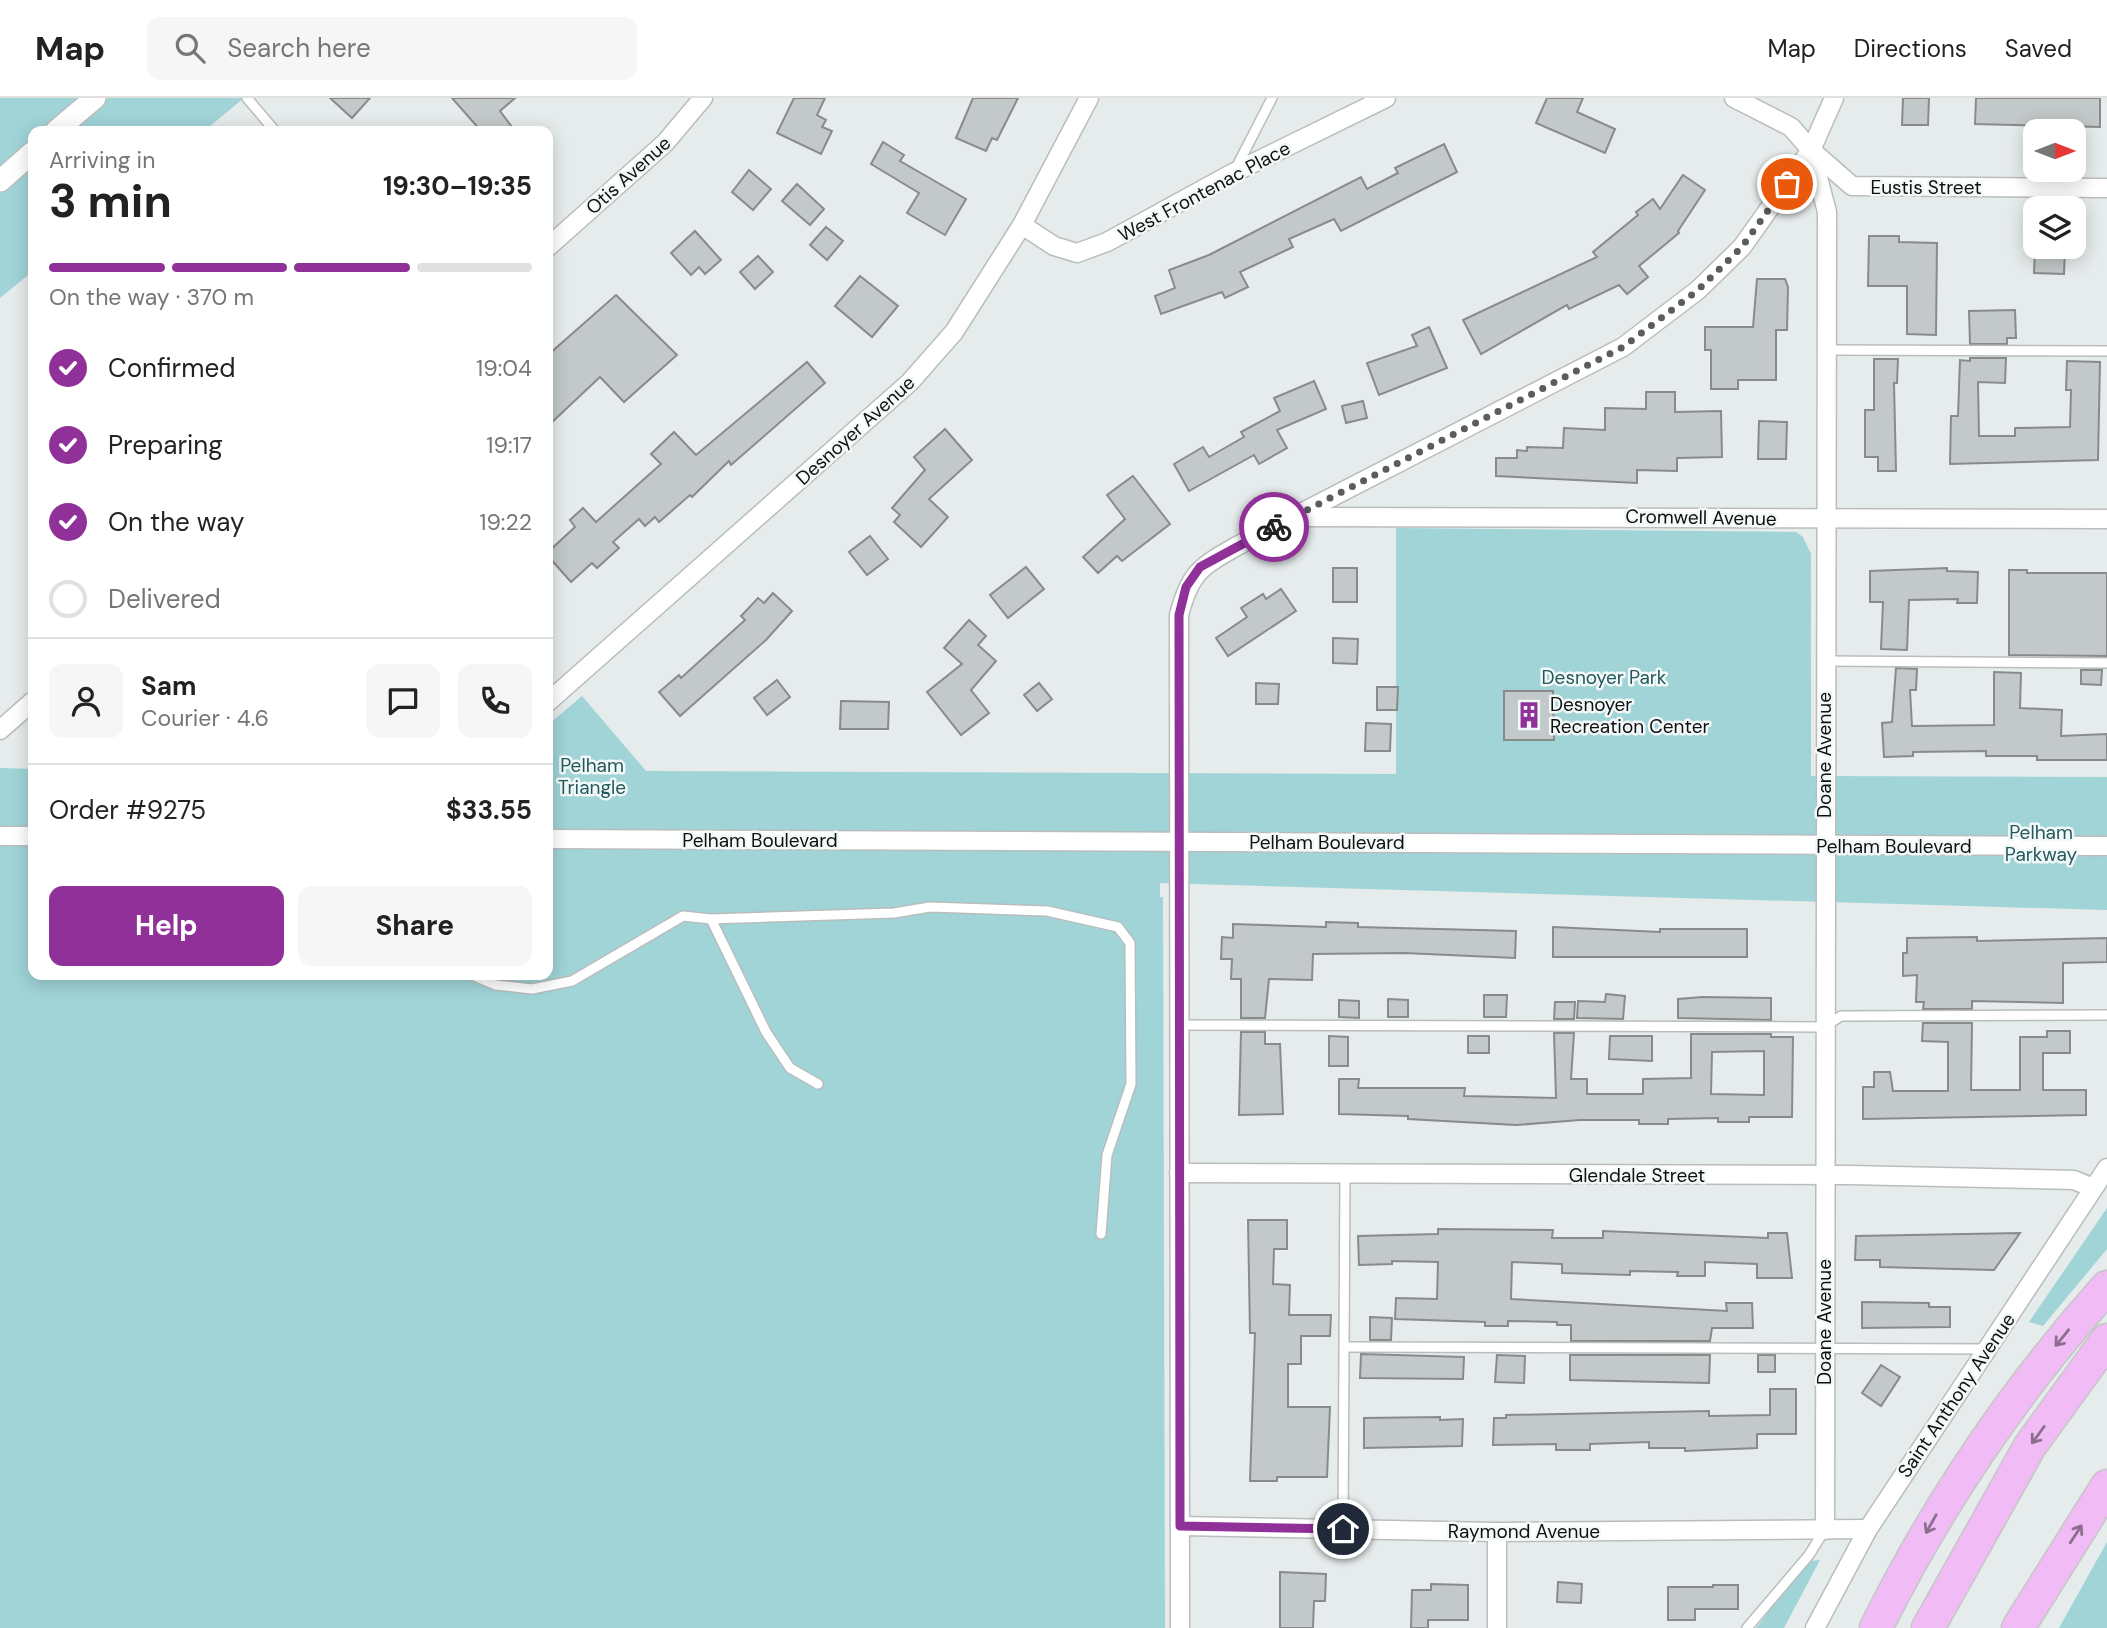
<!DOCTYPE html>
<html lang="en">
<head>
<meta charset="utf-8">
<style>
	:root { --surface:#fff; --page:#f6f6f6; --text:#222; --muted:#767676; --line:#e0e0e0; --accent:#903099 }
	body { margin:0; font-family:"DM Sans",sans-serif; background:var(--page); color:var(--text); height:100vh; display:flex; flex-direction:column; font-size:26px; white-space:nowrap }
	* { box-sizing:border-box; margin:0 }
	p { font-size:23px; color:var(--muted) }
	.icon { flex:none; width:38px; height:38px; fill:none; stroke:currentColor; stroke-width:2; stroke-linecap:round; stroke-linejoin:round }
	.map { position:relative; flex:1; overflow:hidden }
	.details { position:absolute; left:28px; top:28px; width:525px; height:854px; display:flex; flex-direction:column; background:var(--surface); border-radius:14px; box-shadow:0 4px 18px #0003 }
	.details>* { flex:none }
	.needle { width:46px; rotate:90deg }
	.fabs { position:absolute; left:2023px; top:21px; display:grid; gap:14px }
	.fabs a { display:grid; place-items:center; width:63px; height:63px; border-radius:14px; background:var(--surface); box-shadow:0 4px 18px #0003; font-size:35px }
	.pin { position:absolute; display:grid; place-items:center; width:60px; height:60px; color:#fff; margin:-30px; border:4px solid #fff; border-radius:50%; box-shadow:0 2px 7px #0007 }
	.courier { position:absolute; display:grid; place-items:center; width:70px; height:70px; margin:-35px; border:5px solid #903099; border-radius:50%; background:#fff; color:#222; box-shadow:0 2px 9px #0007 }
	.overview em { font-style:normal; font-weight:700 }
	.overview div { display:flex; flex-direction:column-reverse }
	.overview { display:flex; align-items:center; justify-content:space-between; height:119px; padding:0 21px }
	h1 { font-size:46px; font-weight:700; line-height:52px }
	.bar { display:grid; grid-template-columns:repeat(4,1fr); gap:10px 7px; align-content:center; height:84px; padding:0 21px }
	.bar i { height:9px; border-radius:5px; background:var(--line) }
	.bar .on { background:var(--accent) }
	.bar p { grid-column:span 4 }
	.line { display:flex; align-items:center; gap:18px; padding:0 21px; border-top:2px solid var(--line) }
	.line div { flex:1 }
	.round { display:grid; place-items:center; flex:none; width:74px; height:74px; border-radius:14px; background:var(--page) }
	ol { padding:0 21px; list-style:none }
	li { display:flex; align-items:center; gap:21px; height:77px }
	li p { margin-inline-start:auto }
	li .icon { padding:7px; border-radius:50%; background:var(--accent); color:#fff; stroke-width:4 }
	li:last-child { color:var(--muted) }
	li i { width:38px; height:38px; border:4px solid var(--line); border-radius:50% }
	.primary-button { display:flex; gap:14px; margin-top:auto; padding:14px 21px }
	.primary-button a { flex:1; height:80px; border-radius:14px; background:var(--accent); color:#fff; font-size:28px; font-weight:700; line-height:80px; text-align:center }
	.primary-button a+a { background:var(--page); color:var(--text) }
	header { display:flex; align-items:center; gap:42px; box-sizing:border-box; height:98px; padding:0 35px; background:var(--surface); border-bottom:2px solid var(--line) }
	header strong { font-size:33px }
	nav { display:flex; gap:38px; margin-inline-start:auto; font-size:24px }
	.search { width:490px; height:63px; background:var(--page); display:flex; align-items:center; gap:18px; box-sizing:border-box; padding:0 24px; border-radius:14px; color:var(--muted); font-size:26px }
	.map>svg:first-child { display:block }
	.green { fill:#a0d4d7 }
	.building { fill:#c3c8c8; stroke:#878b8b; stroke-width:2; fill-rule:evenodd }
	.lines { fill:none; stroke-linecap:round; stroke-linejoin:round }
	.service-casing { stroke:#b9bdbe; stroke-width:12 }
	.minor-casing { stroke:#b9bdbe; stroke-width:21 }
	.tertiary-casing { stroke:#b9bdbe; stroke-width:24 }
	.motorway-casing { stroke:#c5c6c6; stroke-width:35 }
	.service { stroke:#fff; stroke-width:9 }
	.minor { stroke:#fff; stroke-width:18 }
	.tertiary { stroke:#fff; stroke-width:21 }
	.motorway { stroke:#f1bbf5; stroke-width:32 }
	.oneway { stroke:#8b6e8e }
	.done { stroke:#5a5d5d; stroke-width:7; stroke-dasharray:0 12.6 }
	.route { stroke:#903099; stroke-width:9 }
	.labels { text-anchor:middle; stroke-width:5; stroke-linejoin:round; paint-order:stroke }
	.street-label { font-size:19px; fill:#0f1010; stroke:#f3f8f8 }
	.park-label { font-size:19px; fill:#23585c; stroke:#f3f8f8 }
	.poi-label { font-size:19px; fill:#0f1010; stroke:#f3f8f8; text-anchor:start }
</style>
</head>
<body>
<header>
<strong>Map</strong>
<div class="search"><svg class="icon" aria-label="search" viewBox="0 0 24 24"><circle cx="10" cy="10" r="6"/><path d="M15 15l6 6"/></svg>Search here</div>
<nav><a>Map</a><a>Directions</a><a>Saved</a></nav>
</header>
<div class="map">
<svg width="2107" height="1530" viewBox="0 0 2107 1530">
	<rect width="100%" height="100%" fill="#e6ebeb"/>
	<!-- green -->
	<g class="green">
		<polygon points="0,0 244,0 204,33 33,33 33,173 0,200"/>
		<polygon points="1396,430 1796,434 1803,439 1811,456 1811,678 2107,679 2107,812 1160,785 1160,799 1163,799 1165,1530 0,1530 0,670 33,671 33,877 548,877 548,627 582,598 646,673 1396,676"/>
		<polygon points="2107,1110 2107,1151 2043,1228 2029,1224"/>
		<polygon points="2107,1444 2107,1530 2059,1530"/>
		<polygon points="1820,1462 1784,1530 1756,1530 1808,1463"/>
	</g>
	<!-- building -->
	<g class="building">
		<polygon points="330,0 370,0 352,20"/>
		<polygon points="452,0 515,0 500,13 515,33 481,33"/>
		<polygon points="794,0 825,0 817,17 826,22 822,29 832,33 821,56 777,35"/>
		<polygon points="973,0 1018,0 997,42 992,40 986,53 956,40"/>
		<polygon points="1547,0 1583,0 1577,14 1615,31 1605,55 1536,25"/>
		<polygon points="1903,0 1929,0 1928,27 1902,27"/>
		<polygon points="1976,0 2100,0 2100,29 1975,26"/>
		<polygon points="883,44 904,57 900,63 966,101 945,137 907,115 919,95 871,66"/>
		<polygon points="1444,46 1457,74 1341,133 1334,121 1289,141 1293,149 1240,174 1248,189 1225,200 1222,194 1161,216 1155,198 1175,190 1169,172 1209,157 1361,79 1367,91 1398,75 1395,70"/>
		<polygon points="749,72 771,91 753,112 732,94"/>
		<polygon points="1683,77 1705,92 1678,133 1679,135 1639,168 1648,179 1627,196 1619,187 1569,211 1567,207 1481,256 1463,222 1597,159 1593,154 1638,117 1636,114 1653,101 1660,111"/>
		<polygon points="797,86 824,111 810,127 782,103"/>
		<polygon points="826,129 843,143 827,162 810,147"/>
		<polygon points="695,133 721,162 705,176 699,169 691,177 671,155"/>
		<polygon points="1869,138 1899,138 1899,144 1937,145 1936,237 1907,236 1907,188 1868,188"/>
		<polygon points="2035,149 2065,149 2064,176 2034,175"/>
		<polygon points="758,158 773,174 755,191 740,174"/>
		<polygon points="860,178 898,208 872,239 835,208"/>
		<polygon points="1757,181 1785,181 1788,189 1787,232 1776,232 1776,282 1738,282 1738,291 1711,291 1711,252 1705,252 1705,229 1753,229"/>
		<polygon points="616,197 677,257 624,304 600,279 548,328 548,257"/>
		<polygon points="2015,212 2016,240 2007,240 2007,246 1970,246 1969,213"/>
		<polygon points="1429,229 1447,270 1379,297 1367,265 1417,248 1412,237"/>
		<polygon points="1970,260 2006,260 2005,285 1978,284 1979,338 2015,338 2015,330 2070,329 2071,292 2066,292 2067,263 2100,264 2098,362 1950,366 1951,318 1958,318 1960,262 1970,263"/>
		<polygon points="1874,261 1898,261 1897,285 1894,285 1896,373 1878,373 1878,359 1865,359 1865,312 1874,312"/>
		<polygon points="807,264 825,285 731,367 729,363 692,399 690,397 659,424 655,419 645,428 639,421 613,444 619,450 597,470 592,465 571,484 548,458 548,454 575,429 570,422 583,410 596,424 661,366 651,356 674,334 696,357"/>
		<polygon points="1314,283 1326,311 1277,332 1287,350 1259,366 1254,357 1189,393 1174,366 1203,349 1209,359 1244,339 1241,334 1280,313 1274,300"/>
		<polygon points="1646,294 1675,294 1675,314 1721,313 1722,359 1677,360 1677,373 1637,372 1637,385 1496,378 1496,360 1517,360 1517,352 1527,353 1527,349 1563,350 1564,330 1605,332 1605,310 1646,311"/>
		<polygon points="1363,303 1367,320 1346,325 1342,308"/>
		<polygon points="1759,323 1787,324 1786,361 1758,361"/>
		<polygon points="945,331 972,362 929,401 948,419 921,449 894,424 900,417 892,410 925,372 914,359"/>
		<polygon points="1133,378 1170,426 1122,463 1117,458 1098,475 1083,459 1125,421 1107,397"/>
		<polygon points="870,438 888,461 867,477 849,454"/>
		<polygon points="1026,469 1044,491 1008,520 990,497"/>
		<rect x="1333" y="470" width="24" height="34"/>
		<polygon points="1947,470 1947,473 1978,474 1977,505 1957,505 1958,501 1909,502 1907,552 1881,551 1883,504 1870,504 1870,473"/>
		<polygon points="2009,472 2027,472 2027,475 2107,475 2107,558 2009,557"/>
		<polygon points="1281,491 1296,513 1228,558 1216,540 1247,519 1241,510 1263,496 1266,501"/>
		<polygon points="773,495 792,513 766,542 680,618 659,594 679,577 681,580 745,522 741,518 758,500 764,505"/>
		<polygon points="969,522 986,538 978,547 996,563 971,592 989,615 961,637 927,594 962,566 944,550"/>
		<polygon points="1333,540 1358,541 1357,566 1333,565"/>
		<polygon points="1896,570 1917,571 1916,592 1910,592 1912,628 1994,627 1994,574 2021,575 2020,610 2062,612 2061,638 2107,636 2107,662 2037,662 2037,658 1986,658 1986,653 1913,654 1913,658 1884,659 1882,625 1892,624"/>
		<polygon points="2081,572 2102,572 2101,587 2081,586"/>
		<polygon points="777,582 790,599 767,617 754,600"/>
		<polygon points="1039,585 1052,601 1037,613 1024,597"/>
		<polygon points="1256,585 1279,586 1278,606 1256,606"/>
		<polygon points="1377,589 1398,589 1397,612 1377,612"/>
		<polygon points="1504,593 1553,593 1554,642 1504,642"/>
		<polygon points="841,603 889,604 888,631 840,631"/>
		<polygon points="1366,625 1391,626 1390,653 1365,653"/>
		<polygon points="1326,824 1358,825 1358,829 1516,833 1515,860 1404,855 1313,856 1312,882 1269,881 1265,920 1241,920 1241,881 1231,881 1232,861 1221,861 1222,839 1233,840 1233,826 1326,829"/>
		<polygon points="1553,829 1660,834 1660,831 1747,831 1747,859 1553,859"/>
		<polygon points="1977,839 1977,843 2107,840 2107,864 2063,865 2063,905 1972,903 1972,911 1923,911 1924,904 1916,904 1917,877 1903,878 1903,855 1907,855 1907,840"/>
		<polygon points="1606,896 1625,898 1623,921 1577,920 1578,903 1605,904"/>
		<polygon points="1484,897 1507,897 1506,919 1484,919"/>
		<polygon points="1703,899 1771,900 1771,922 1678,920 1678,901"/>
		<polygon points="1388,901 1408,902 1408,919 1388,919"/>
		<polygon points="1339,902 1359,903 1359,920 1339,919"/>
		<polygon points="1555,904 1575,904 1574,921 1554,921"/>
		<polygon points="1923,925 1972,925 1971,992 2020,992 2020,939 2047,939 2047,933 2070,933 2070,955 2043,955 2043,992 2086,992 2086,1017 1863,1021 1863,989 1874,989 1874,974 1890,974 1893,993 1948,993 1948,944 1922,943"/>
		<polygon points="1241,934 1265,934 1265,946 1280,946 1283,1016 1239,1017"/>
		<path d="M 1554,935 L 1574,935 L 1571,981 L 1587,981 L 1587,996 L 1643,996 L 1643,981 L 1691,980 L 1691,936 L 1771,936 L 1771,939 L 1793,939 L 1792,1019 L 1749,1019 L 1749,1024 L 1718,1024 L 1718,1020 L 1668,1021 L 1668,1026 L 1639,1026 L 1639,1022 L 1580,1022 L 1516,1027 L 1408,1021 L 1408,1018 L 1339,1016 L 1339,981 L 1359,981 L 1358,990 L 1465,990 L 1464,998 L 1556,1000 ZM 1764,953 L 1764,997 L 1711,996 L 1712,954 Z"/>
		<polygon points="1329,938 1348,939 1348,968 1329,968"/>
		<rect x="1468" y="938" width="21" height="17"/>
		<polygon points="1610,938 1652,938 1652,963 1609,961"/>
		<polygon points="1248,1122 1287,1122 1287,1151 1274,1151 1273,1186 1290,1187 1289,1217 1331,1217 1330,1238 1301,1238 1301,1266 1288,1266 1288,1309 1330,1309 1327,1379 1277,1379 1277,1383 1250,1383 1255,1235 1250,1235"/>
		<polygon points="1438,1131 1553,1132 1552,1140 1603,1140 1603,1133 1768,1140 1768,1135 1787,1135 1792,1180 1757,1180 1757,1166 1705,1164 1705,1178 1677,1178 1678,1174 1630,1173 1630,1177 1562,1175 1562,1166 1512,1164 1511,1201 1727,1213 1726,1205 1752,1205 1753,1230 1712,1230 1710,1243 1571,1243 1571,1227 1557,1227 1557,1224 1508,1223 1508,1228 1485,1228 1485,1224 1395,1221 1396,1200 1437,1201 1438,1164 1392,1163 1392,1166 1359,1167 1358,1138 1438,1136"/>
		<polygon points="2020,1135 1994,1172 1880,1169 1880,1162 1855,1162 1856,1138"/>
		<polygon points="1862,1204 1929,1205 1929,1209 1950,1209 1950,1229 1862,1230"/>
		<polygon points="1370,1219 1392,1220 1391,1242 1370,1242"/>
		<polygon points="1361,1256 1464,1259 1463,1281 1360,1280"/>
		<polygon points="1497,1257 1525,1258 1524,1285 1495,1284"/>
		<polygon points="1570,1257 1710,1257 1709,1285 1570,1282"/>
		<rect x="1758" y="1257" width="17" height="17"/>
		<polygon points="1881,1267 1900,1279 1881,1308 1862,1295"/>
		<polygon points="1770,1291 1796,1291 1796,1336 1757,1336 1757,1350 1685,1353 1685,1350 1649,1350 1649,1344 1590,1346 1590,1352 1556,1352 1556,1346 1493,1347 1494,1320 1506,1320 1506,1317 1709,1313 1709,1318 1770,1317"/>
		<polygon points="1440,1319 1440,1322 1463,1321 1462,1348 1364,1350 1364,1320"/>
		<polygon points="1280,1474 1326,1476 1325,1503 1314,1503 1313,1530 1280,1530"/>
		<polygon points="1558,1484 1582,1486 1581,1505 1557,1504"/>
		<polygon points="1431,1486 1468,1487 1468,1522 1428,1522 1428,1530 1411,1530 1412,1492 1431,1492"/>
		<polygon points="1713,1487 1738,1487 1738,1511 1695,1511 1695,1522 1668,1522 1668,1489 1713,1489"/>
	</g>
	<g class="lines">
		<defs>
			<g id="service">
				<polyline points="247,0 275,33"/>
				<polyline points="1236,70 1272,0"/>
				<polyline points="1825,252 2107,253"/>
				<polyline points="1825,563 2107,565"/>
				<polyline points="711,821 766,934 790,970 818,986"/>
				<polyline points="472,877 496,887 532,891 572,883 683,818 711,821 894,815 930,809 1047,813 1118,829 1130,845 1131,986 1107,1057 1101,1136"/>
				<polyline points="1180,927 1824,929 1841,918 2107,917"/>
				<polyline points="1345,1249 1986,1251"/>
				<polyline points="1343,1431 1345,1076"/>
				<polyline points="1747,1530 1809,1457 1824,1433"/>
			</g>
			<g id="minor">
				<polyline points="1734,0 1791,29 1811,52 1852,88 2107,90"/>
				<polyline points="1811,52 1827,114 1825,1432"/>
				<polyline points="1022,127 1054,148 1077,155 1107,144 1233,75 1386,0"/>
				<polyline points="548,149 665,45 703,0"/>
				<polyline points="1299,419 2107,421"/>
				<polyline points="548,604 910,284 954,234 1022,127 1089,0"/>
				<polyline points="0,632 33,603"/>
				<polyline points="0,738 33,738"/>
				<polyline points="548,741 2107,748"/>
				<polyline points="1179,1075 1849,1077 2074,1082 2093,1090"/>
				<polyline points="1180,1428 1497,1434 1868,1431"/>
				<polyline points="1497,1434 1497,1530"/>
				<path d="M 1180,1530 L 1179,517 C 1190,475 1200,469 1237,448 L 1623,249 L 1698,192 L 1742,149 L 1811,52 L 1834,0"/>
				<polyline points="1815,1530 1868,1431 2107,1070"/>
			</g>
			<g id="tertiary">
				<polyline points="56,33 95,0"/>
				<polyline points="0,83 33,54"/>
			</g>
			<g id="motorway">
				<path d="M 1876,1530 C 1938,1405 2014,1293 2107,1189"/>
				<polyline points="1928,1530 2030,1348 2107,1242"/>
				<polyline points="2018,1530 2107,1388"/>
			</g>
		</defs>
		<!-- service casing -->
		<use href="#service" class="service-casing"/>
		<!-- minor casing -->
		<use href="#minor" class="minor-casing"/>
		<!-- tertiary casing -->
		<use href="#tertiary" class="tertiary-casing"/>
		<!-- motorway casing -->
		<use href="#motorway" class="motorway-casing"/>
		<!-- service -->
		<use href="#service" class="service"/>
		<!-- minor -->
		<use href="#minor" class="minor"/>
		<!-- tertiary -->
		<use href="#tertiary" class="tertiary"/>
		<!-- motorway -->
		<use href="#motorway" class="motorway"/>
	</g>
	<!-- one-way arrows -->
	<defs><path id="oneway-shaft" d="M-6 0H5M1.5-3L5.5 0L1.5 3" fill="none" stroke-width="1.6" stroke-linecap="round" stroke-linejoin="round" transform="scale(1.75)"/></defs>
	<g class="oneway">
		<use href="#oneway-shaft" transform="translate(2062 1240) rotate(129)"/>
		<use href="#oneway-shaft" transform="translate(2038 1337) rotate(126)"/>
		<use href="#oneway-shaft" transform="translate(1931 1426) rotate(119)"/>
		<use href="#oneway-shaft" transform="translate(2076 1436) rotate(-57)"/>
	</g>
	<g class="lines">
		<!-- done -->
		<polyline class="done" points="1274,429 1623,249 1698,192 1742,149 1787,86"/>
		<!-- route -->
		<polyline class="route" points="1274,429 1200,469 1186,489 1179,517 1180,1428 1343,1431"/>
	</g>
	<!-- icons -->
	<defs>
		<symbol id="building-bare" viewBox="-9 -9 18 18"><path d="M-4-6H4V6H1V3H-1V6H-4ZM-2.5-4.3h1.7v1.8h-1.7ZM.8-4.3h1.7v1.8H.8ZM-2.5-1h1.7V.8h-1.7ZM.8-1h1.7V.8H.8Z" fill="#903099" stroke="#f3f8f8" stroke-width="2.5" paint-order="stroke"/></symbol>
	</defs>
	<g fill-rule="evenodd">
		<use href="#building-bare" x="1510" y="598" width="38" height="38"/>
	</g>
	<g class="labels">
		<!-- street labels -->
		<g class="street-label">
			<text transform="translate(628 77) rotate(-42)" y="7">Otis Avenue</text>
			<text x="1926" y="96">Eustis Street</text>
			<text transform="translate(1204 93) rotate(-28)" y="7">West Frontenac Place</text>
			<text transform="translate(855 332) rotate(-42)" y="7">Desnoyer Avenue</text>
			<text transform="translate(1701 419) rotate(1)" y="7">Cromwell Avenue</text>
			<text transform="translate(1824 657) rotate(-90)" y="7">Doane Avenue</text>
			<text x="760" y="749">Pelham Boulevard</text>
			<text x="1327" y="751">Pelham Boulevard</text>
			<text x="1894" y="755">Pelham Boulevard</text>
			<text x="1637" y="1084">Glendale Street</text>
			<text transform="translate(1824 1224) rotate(-90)" y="7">Doane Avenue</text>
			<text transform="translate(1956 1297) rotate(-56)" y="7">Saint Anthony Avenue</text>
			<text x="1524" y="1440">Raymond Avenue</text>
		</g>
		<!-- park labels -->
		<g class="park-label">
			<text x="1604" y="586">Desnoyer Park</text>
			<text x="592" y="674">Pelham<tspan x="592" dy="22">Triangle</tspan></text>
			<text x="2041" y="741">Pelham<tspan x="2041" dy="22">Parkway</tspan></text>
		</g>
		<!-- poi labels -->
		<g class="poi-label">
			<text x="1550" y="613">Desnoyer<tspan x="1550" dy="22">Recreation Center</tspan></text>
		</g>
	</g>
</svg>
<div class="fabs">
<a><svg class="needle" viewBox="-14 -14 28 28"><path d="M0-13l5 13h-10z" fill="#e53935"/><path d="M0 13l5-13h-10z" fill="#767676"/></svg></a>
<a><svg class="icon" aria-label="layers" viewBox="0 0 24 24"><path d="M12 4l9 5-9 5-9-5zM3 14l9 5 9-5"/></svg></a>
</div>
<div class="pin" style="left:1787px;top:86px;background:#ea580c"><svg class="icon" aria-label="bag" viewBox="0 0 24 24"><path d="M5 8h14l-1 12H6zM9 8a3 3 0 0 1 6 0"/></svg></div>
<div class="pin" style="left:1343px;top:1431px;background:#1f2937"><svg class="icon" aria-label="home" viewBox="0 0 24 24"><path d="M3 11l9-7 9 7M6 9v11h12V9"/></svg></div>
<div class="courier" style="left:1274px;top:429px"><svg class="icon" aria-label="bike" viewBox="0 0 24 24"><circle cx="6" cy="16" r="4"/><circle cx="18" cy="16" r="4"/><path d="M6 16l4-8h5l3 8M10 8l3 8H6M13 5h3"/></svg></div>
<section class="details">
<div class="overview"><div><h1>3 min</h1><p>Arriving in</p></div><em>19:30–19:35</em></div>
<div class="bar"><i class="on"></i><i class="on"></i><i class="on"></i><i></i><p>On the way · 370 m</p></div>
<ol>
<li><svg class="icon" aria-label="check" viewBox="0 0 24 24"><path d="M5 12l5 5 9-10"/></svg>Confirmed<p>19:04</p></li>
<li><svg class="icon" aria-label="check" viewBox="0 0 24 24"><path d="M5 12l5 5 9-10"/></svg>Preparing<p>19:17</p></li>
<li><svg class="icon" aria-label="check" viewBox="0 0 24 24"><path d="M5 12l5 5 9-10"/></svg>On the way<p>19:22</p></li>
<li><i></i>Delivered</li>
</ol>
<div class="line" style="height:126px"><a class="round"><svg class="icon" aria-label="person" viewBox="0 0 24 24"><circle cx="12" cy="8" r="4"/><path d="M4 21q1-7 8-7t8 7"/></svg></a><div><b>Sam</b><p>Courier · 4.6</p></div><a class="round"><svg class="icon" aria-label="chat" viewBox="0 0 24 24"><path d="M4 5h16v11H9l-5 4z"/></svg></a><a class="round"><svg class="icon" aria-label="phone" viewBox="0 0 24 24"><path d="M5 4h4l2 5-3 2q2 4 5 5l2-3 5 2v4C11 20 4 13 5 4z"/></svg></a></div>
<div class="line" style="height:91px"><div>Order #9275</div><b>$33.55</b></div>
<div class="primary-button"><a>Help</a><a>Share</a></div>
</section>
</div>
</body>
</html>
